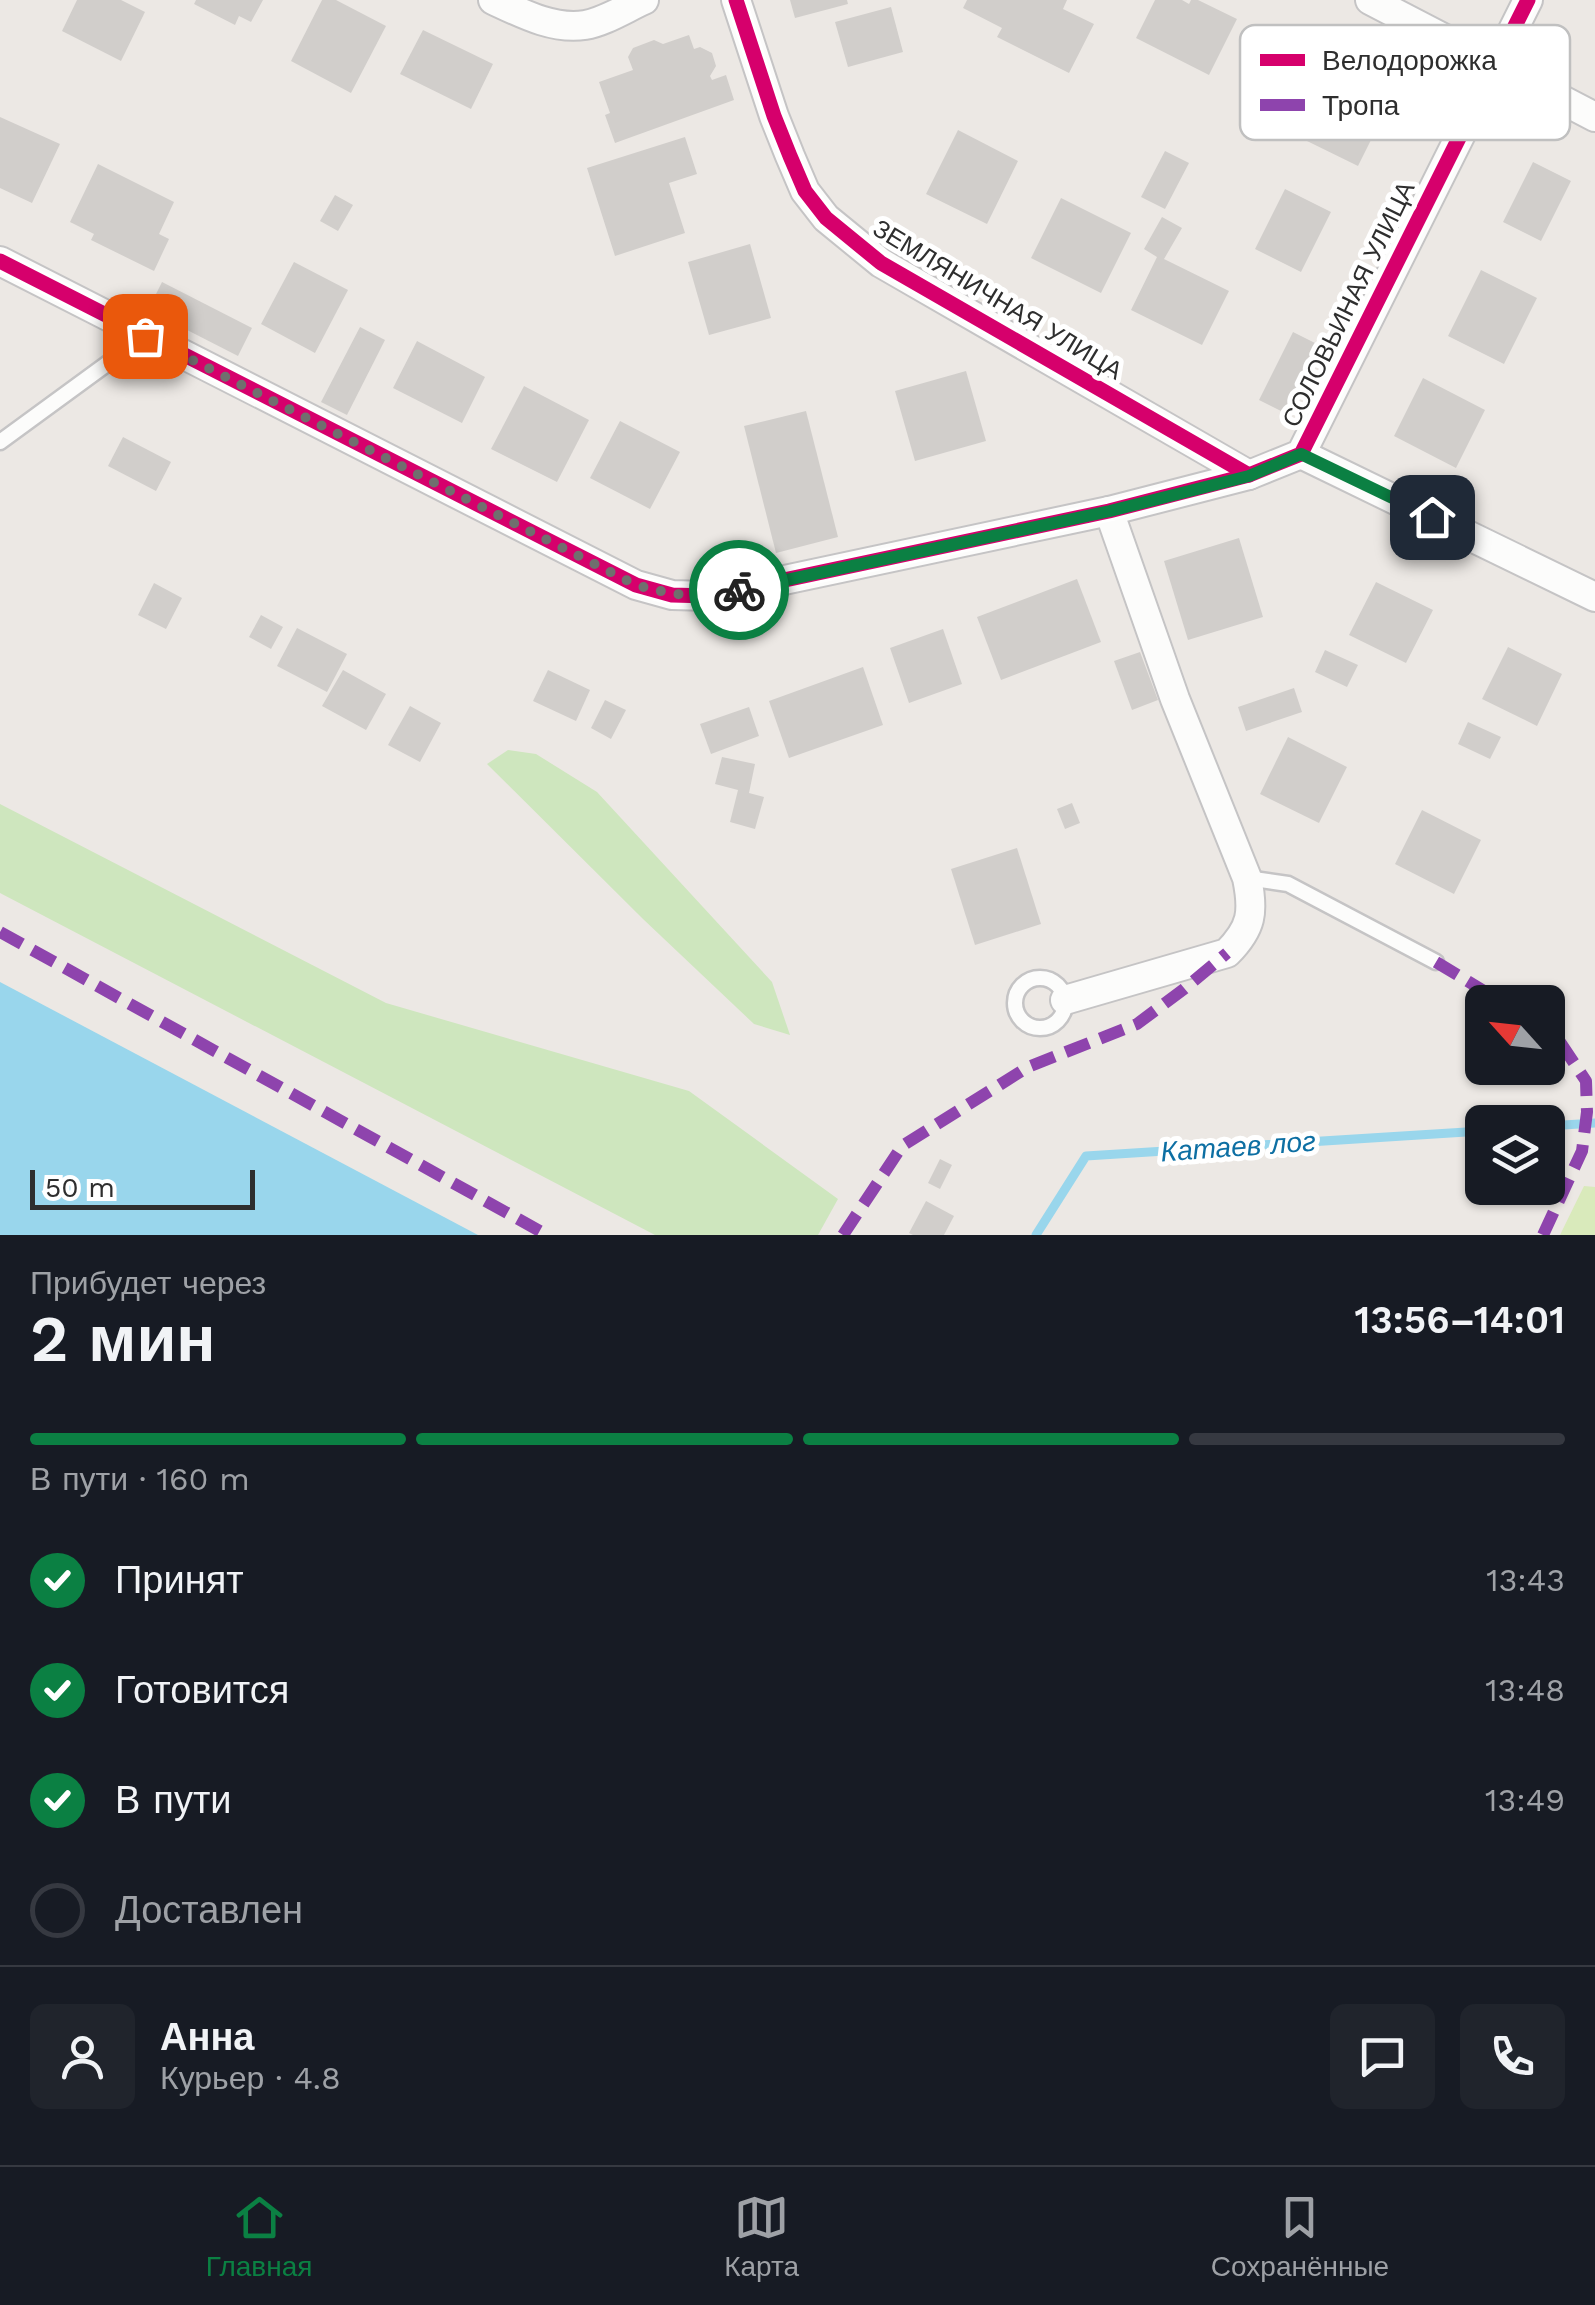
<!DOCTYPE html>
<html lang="ru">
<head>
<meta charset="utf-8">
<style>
	:root { --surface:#171b24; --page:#20242c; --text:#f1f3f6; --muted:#9ea1a6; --line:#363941; --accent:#0b8043 }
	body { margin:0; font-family:"Work Sans",sans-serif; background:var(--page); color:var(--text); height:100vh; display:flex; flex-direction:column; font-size:38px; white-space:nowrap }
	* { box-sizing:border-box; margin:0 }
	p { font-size:32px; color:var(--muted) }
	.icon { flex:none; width:55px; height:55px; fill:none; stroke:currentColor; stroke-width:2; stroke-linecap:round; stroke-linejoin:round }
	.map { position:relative; height:1235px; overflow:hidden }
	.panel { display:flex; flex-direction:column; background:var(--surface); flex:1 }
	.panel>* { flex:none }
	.needle { width:65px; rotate:297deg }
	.fabs { position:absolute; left:1465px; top:985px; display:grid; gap:20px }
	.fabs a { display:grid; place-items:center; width:100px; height:100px; border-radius:15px; background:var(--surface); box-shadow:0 2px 8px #0004; font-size:50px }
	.scale { position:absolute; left:30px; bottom:25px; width:225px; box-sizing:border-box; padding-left:10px; border:5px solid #2e2e2e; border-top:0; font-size:28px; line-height:35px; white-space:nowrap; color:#2e2e2e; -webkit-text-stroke:8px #fff; paint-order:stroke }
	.pin { position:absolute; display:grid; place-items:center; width:85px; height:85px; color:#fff; margin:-42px; border-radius:20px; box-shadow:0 5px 15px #0006 }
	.courier { position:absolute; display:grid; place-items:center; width:100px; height:100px; margin:-50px; border:8px solid #0b8043; border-radius:50%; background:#fff; color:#222; box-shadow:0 2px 12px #0007 }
	.headline em { font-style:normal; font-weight:600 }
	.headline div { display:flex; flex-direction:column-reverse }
	.headline { display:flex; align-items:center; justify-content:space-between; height:170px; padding:0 30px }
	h1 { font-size:65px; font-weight:600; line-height:75px }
	.bar { display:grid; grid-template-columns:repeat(4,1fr); gap:15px 10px; align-content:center; height:120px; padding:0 30px }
	.bar i { height:12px; border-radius:8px; background:var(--line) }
	.bar .active { background:var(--accent) }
	.bar p { grid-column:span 4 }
	.line { display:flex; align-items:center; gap:25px; padding:0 30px; border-top:2px solid var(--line) }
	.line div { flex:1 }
	.round { display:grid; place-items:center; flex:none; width:105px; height:105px; border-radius:15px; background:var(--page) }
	ol { padding:0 30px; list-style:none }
	li { display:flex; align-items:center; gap:30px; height:110px }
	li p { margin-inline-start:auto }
	li .icon { padding:10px; border-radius:50%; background:var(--accent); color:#fff; stroke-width:4 }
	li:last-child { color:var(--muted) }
	li i { width:55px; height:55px; border:5px solid var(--line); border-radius:50% }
	.menu { display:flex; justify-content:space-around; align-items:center; height:140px; border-top:2px solid var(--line); background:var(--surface); font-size:28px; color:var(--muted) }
	.menu a { display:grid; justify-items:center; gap:5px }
	.menu .active { color:var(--accent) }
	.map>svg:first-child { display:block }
	.green { fill:#cee6be }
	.pitch { fill:#d9eabb }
	.water { fill:#99d6ec }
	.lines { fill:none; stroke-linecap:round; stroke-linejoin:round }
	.stream { stroke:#99d6ec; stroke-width:9 }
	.building { fill:#d1cecb }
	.service-casing { stroke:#c5c4c5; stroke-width:19 }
	.minor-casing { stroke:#c5c4c5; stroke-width:32 }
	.service { stroke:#fcfcfb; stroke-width:14 }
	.minor { stroke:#fcfcfb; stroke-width:28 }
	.quiet { stroke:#8e44ad; stroke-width:12; stroke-dasharray:25 12; stroke-linecap:butt }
	.cycleway-casing { stroke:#fff; stroke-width:21 }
	.cycleway { stroke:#d6006c; stroke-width:15 }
	.done { stroke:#706f6e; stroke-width:10; stroke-dasharray:0 18 }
	.route { stroke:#0b8043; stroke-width:12 }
	.labels { text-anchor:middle; stroke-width:10; stroke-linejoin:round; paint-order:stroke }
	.street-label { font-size:25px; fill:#2e2e2e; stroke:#fff }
	.water-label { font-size:28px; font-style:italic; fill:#0d6fa3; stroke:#fff }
	.key { fill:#fff; stroke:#c0c0c0; stroke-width:2.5 }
	.key-label { font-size:28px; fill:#2e2e2e }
</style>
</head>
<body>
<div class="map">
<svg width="1595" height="1235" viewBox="0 0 1595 1235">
	<rect width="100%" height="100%" fill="#ece8e4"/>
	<!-- green -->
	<g class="green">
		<polygon points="508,750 536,754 597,792 772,982 790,1035 754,1024 643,919 487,764"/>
		<polygon points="0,804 386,1003 689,1091 838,1199 818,1235 655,1235 0,893"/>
	</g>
	<!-- pitch -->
	<polygon class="pitch" points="1584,1186 1595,1187 1595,1235 1560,1235"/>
	<!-- water -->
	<polygon class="water" points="0,982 478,1235 0,1235"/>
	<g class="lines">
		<!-- stream -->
		<g class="stream">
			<polyline points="1548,1126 1595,1123"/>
			<polyline points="1036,1235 1086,1156 1482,1131"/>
		</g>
	</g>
	<!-- building -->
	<g class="building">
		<polygon points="77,0 121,0 145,12 121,61 62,31"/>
		<polygon points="196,0 263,0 251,22 239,16 235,25 194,4"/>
		<polygon points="322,0 336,0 386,26 351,93 291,61"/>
		<polygon points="790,0 847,0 848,4 795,18"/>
		<polygon points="967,0 1067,0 1063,9 1094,24 1069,73 997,37 1002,28 963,8"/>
		<polygon points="1155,0 1182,0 1189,4 1191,0 1198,0 1237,19 1209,75 1136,38"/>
		<polygon points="891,7 903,52 848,67 835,22"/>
		<polygon points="423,30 493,64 471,109 400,74"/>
		<polygon points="689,35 694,49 700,47 712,53 716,66 710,76 712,80 726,75 734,100 615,143 605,115 610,113 599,82 633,70 628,57 633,48 654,40 663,44"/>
		<polygon points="1341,72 1392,98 1358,166 1307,141"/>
		<polygon points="0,117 60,144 32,203 0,188"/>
		<polygon points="958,130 1018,161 987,224 926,194"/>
		<polygon points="685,137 697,174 669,183 685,233 615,256 587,168"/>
		<polygon points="1165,151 1189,163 1165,209 1141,197"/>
		<polygon points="1533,162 1571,181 1541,241 1503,222"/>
		<polygon points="98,164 174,202 159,234 169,239 154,271 91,240 94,234 70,222"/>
		<polygon points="1285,189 1331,212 1301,272 1255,249"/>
		<polygon points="335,195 353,205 338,231 320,221"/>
		<polygon points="1061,198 1131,233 1101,293 1031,258"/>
		<polygon points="1162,217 1182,228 1164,259 1229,291 1202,345 1131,310 1157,257 1144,249"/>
		<polygon points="750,244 771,318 709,335 688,262"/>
		<polygon points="294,262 348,290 315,353 261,324"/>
		<polygon points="1481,270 1537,298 1504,364 1448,336"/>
		<polygon points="162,282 252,328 238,356 148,310"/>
		<polygon points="360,327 385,340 347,415 321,402"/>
		<polygon points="1293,332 1321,346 1287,414 1259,400"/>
		<polygon points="417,341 485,377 462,423 393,388"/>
		<polygon points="966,371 986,441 915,461 895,391"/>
		<polygon points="1423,378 1485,410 1456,468 1394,436"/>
		<polygon points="524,386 589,420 557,482 491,449"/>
		<polygon points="806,411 838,537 776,553 744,426"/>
		<polygon points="620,421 680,452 650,509 590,478"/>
		<polygon points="123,437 171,462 156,491 108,466"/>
		<polygon points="1239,538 1263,617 1188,640 1164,561"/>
		<polygon points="1077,579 1101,642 1001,680 977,617"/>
		<polygon points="1376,582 1433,610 1406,663 1349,635"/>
		<polygon points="154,583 182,598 166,629 138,615"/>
		<polygon points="261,615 283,627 271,649 249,637"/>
		<polygon points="297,628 347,654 327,692 277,666"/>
		<polygon points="943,629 962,684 909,703 890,648"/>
		<polygon points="1508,647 1562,674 1537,726 1482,699"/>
		<polygon points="1325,650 1358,665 1347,687 1315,672"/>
		<polygon points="1140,652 1158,700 1132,710 1114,661"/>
		<polygon points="863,667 883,725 789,758 769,701"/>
		<polygon points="343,670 386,694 366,730 322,706"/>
		<polygon points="548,670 590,690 576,721 533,701"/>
		<polygon points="1294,688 1302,712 1246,731 1238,707"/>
		<polygon points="605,700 626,710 611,739 591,728"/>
		<polygon points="410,706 441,723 420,762 388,745"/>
		<polygon points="749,707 759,736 711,754 700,724"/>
		<polygon points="1468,722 1501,737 1490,759 1458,744"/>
		<polygon points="1288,737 1347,767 1319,823 1260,794"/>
		<polygon points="722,757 755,764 749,793 764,797 755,829 730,822 738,790 715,784"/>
		<polygon points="1072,803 1080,823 1065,829 1057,809"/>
		<polygon points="1422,810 1481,840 1454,894 1395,864"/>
		<polygon points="1017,848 1041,924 975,945 951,869"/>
		<polygon points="940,1159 952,1165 940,1189 928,1183"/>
		<polygon points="926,1201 954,1216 944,1235 913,1235 909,1233"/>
	</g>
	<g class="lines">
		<defs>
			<g id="service">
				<polyline points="0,442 145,336"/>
				<polyline points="1247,878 1288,884 1436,962"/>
				<circle cx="1040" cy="1003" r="25"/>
			</g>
			<g id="minor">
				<path d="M 493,0 C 521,13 553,30 585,25 C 604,22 626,8 644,0"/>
				<polyline points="736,0 774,116 790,156 805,191 826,218 881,263 1249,475"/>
				<polyline points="1370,0 1595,117"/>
				<polyline points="0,261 636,585 672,595 709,596 1109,511 1249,475 1301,454 1528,0"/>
				<polyline points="1301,454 1595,597"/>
				<path d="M 1065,1000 L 1227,953 C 1252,928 1254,912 1247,878 L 1175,699 L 1109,511"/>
			</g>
		</defs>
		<!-- service casing -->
		<use href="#service" class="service-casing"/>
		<!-- minor casing -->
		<use href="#minor" class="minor-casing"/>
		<!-- service -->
		<use href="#service" class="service"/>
		<!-- minor -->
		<use href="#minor" class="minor"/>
		<!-- quiet -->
		<g class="quiet">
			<polyline points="0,932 547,1235"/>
			<polyline points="1436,962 1502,1002"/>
			<polyline points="843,1235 902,1146 1028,1067 1137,1024 1184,989 1227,953"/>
			<polyline points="1543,1235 1582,1151 1587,1112 1586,1081 1556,1036 1548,1031"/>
		</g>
		<defs>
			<g id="cycleway">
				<polyline points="736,0 774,116 790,156 805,191 826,218 881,263 1249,475"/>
				<polyline points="0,261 636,585 672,595 709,596 1109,511 1249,475 1301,454 1528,0"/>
			</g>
		</defs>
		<!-- cycleway casing -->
		<use href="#cycleway" class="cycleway-casing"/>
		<!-- cycleway -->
		<use href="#cycleway" class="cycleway"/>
	</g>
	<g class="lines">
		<!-- done -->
		<path class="done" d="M 145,336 L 636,585 C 677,596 698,599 739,590"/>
		<!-- route -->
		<polyline class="route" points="739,590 1110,511 1249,476 1301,454 1432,517"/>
	</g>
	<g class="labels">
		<!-- street labels -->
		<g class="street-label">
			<text transform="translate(998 299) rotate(31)" y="9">ЗЕМЛЯНИЧНАЯ УЛИЦА</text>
			<text transform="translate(1348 304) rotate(-64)" y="9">СОЛОВЬИНАЯ УЛИЦА</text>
		</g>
		<!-- water labels -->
		<g class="water-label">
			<text transform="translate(1238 1146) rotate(-4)" y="10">Катаев лог</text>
		</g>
	</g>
	<!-- legend -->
	<rect x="1240" y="25" width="330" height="115" rx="15" class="key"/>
	<rect x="1260" y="54" width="45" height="12" fill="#d6006c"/>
	<rect x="1260" y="99" width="45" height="12" fill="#8e44ad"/>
	<g class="key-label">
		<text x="1322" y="70">Велодорожка</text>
		<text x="1322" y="115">Тропа</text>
	</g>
</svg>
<div class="fabs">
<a><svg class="needle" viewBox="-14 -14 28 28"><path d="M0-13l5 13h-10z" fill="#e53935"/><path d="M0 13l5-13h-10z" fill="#9ea1a6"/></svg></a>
<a><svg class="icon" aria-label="layers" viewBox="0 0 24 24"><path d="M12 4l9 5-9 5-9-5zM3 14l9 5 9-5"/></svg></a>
</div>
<div class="scale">50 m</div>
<div class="pin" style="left:145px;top:336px;background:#ea580c"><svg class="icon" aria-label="bag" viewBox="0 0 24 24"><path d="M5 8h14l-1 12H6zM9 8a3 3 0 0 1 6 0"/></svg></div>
<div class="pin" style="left:1432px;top:517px;background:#1f2937"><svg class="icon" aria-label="home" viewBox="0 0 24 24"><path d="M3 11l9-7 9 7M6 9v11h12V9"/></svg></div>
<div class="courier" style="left:739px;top:590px"><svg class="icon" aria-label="bike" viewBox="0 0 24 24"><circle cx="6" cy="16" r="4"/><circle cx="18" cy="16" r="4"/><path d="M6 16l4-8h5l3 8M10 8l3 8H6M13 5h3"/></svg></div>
</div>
<section class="panel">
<div class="headline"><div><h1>2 мин</h1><p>Прибудет через</p></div><em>13:56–14:01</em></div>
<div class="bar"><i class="active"></i><i class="active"></i><i class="active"></i><i></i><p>В пути · 160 m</p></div>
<ol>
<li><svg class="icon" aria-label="check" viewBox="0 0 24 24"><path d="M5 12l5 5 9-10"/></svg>Принят<p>13:43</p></li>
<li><svg class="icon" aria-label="check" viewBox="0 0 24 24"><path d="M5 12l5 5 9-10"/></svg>Готовится<p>13:48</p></li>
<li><svg class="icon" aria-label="check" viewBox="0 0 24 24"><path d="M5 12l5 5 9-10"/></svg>В пути<p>13:49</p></li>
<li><i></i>Доставлен</li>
</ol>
<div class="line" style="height:180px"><a class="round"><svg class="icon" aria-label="person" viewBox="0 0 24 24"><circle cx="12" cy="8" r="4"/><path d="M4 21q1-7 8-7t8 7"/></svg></a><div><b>Анна</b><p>Курьер · 4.8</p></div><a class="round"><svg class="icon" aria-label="chat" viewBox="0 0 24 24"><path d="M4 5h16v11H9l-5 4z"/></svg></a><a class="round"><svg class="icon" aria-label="phone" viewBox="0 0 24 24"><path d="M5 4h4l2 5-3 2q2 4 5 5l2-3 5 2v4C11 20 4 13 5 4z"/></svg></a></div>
</section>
<nav class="menu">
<a class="active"><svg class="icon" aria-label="home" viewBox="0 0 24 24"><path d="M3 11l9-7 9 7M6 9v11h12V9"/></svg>Главная</a>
<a><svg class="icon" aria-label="map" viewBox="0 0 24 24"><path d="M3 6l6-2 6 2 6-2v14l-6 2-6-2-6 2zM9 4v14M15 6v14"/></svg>Карта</a>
<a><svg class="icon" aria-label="saved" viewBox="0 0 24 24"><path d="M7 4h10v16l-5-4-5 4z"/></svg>Сохранённые</a>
</nav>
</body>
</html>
